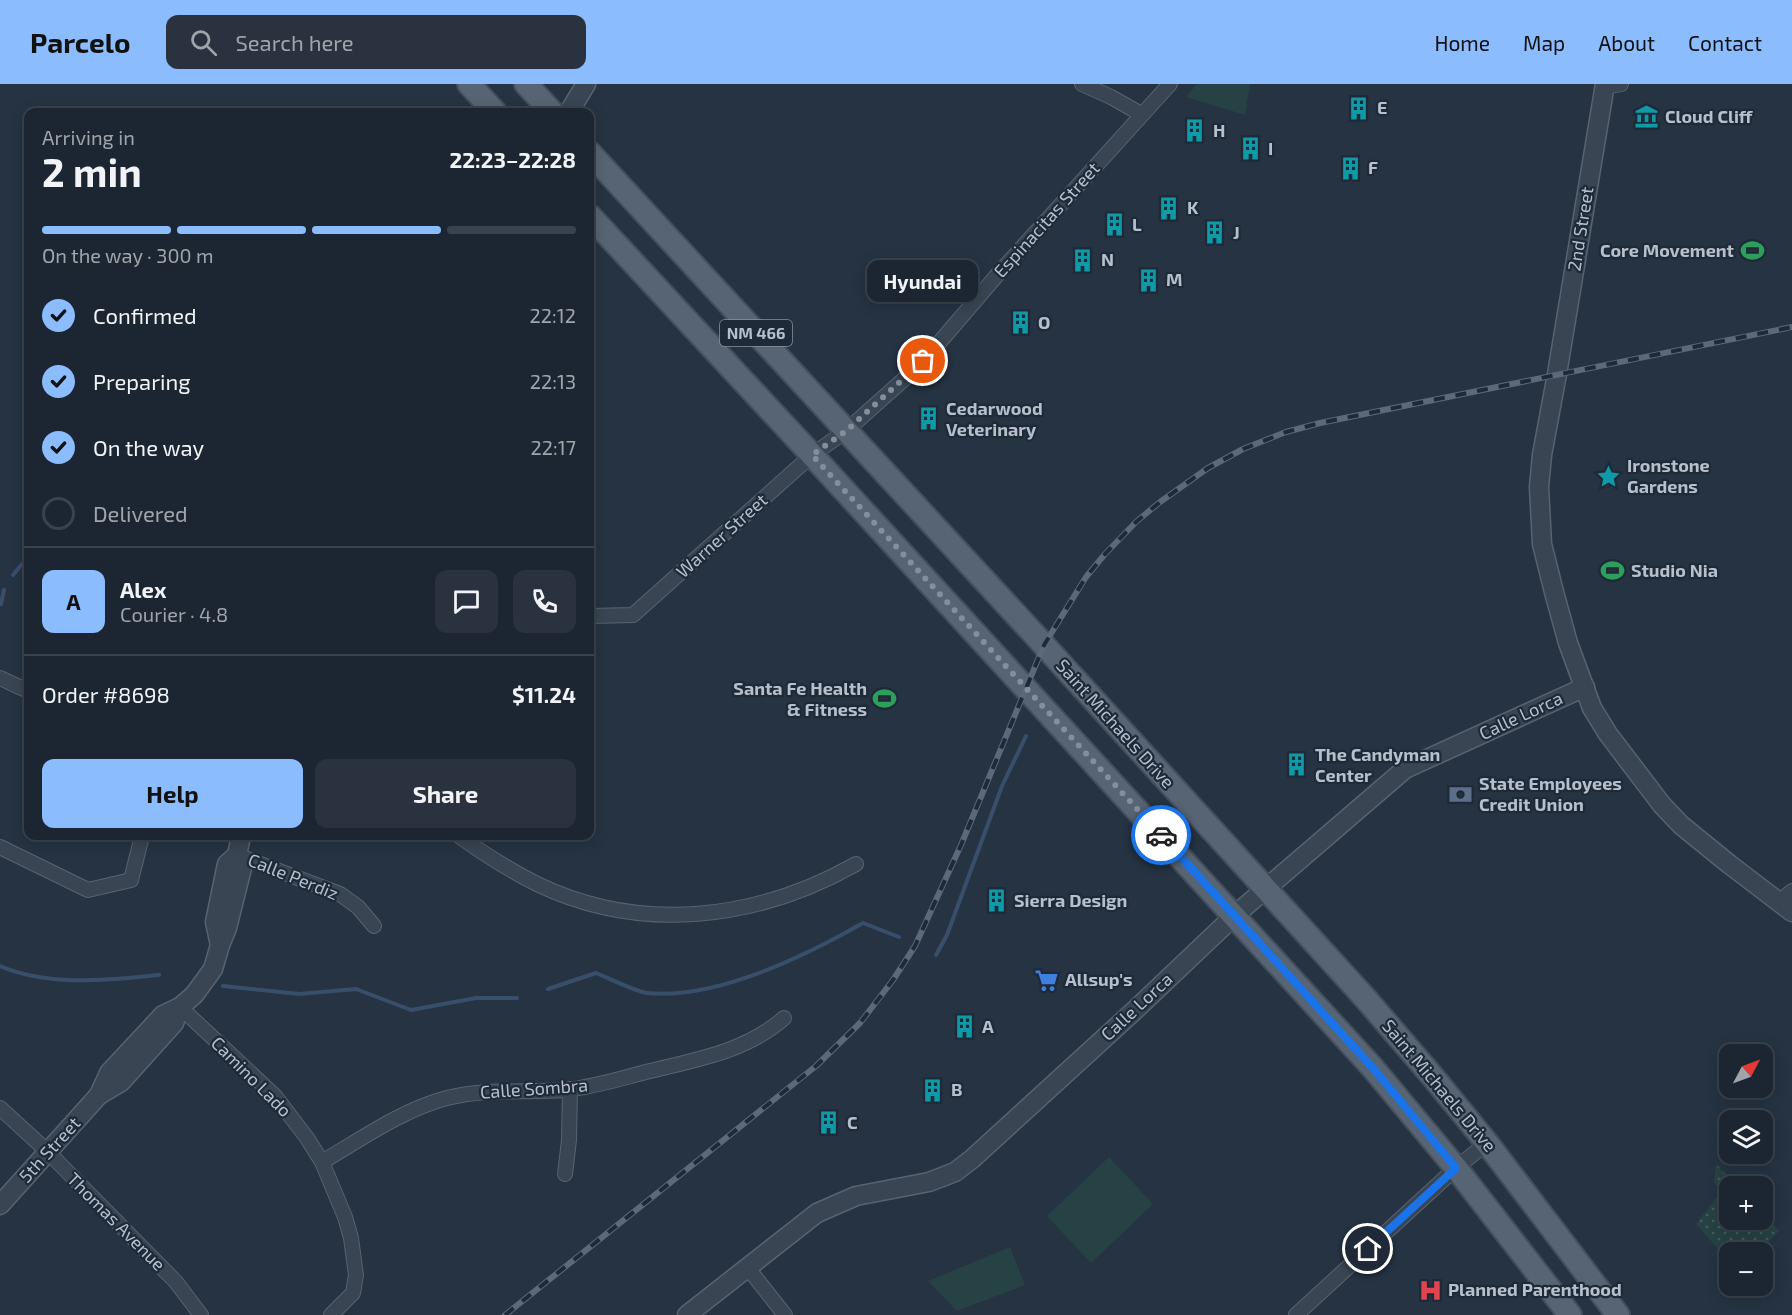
<!DOCTYPE html>
<html lang="en">
<head>
<meta charset="utf-8">
<style>
	:root { --surface:#1c2632; --page:#29323e; --text:#f1f3f6; --muted:#a0a5ac; --line:#3a434d; --accent:#8abcfe }
	body { margin:0; font-family:"Exo 2",sans-serif; background:var(--page); color:var(--text); height:100vh; display:flex; flex-direction:column; font-size:22px; white-space:nowrap }
	* { box-sizing:border-box; margin:0 }
	p { font-size:20px; color:var(--muted) }
	.icon { flex:none; width:33px; height:33px; fill:none; stroke:currentColor; stroke-width:2; stroke-linecap:round; stroke-linejoin:round }
	.map { position:relative; flex:1; overflow:hidden }
	.side { position:absolute; left:24px; top:24px; width:570px; height:732px; display:flex; flex-direction:column; background:var(--surface); border-radius:12px; box-shadow:0 3px 15px #0003,0 0 0 2px var(--line) }
	.side>* { flex:none }
	.needle { width:39px; rotate:49deg }
	.controls { position:absolute; left:1719px; top:960px; display:grid; gap:12px }
	.controls a { display:grid; place-items:center; width:54px; height:54px; border-radius:12px; background:var(--surface); box-shadow:0 3px 15px #0003,0 0 0 2px var(--line); font-size:30px }
	.pin { position:absolute; display:grid; place-items:center; width:51px; height:51px; color:#fff; margin:-26px; border:3px solid #fff; border-radius:50%; box-shadow:0 2px 6px #0007 }
	.courier { position:absolute; display:grid; place-items:center; width:60px; height:60px; margin:-30px; border:4px solid #1a73e8; border-radius:50%; background:#fff; color:#222; box-shadow:0 2px 8px #0007 }
	.bubble { position:absolute; height:42px; border-radius:12px; background:var(--surface); box-shadow:0 3px 15px #0003,0 0 0 2px var(--line); font-size:20px; font-weight:700; line-height:42px; text-align:center }
	.overview em { font-style:normal; font-weight:700 }
	.overview div { display:flex; flex-direction:column-reverse }
	.overview { display:flex; align-items:center; justify-content:space-between; height:102px; padding:0 18px }
	h1 { font-size:39px; font-weight:700; line-height:45px }
	.bar { display:grid; grid-template-columns:repeat(4,1fr); gap:9px 6px; align-content:center; height:72px; padding:0 18px }
	.bar i { height:8px; border-radius:4px; background:var(--line) }
	.bar .selected { background:var(--accent) }
	.bar p { grid-column:span 4 }
	.line { display:flex; align-items:center; gap:15px; padding:0 18px; border-top:2px solid var(--line) }
	.line div { flex:1 }
	.round { display:grid; place-items:center; flex:none; width:63px; height:63px; border-radius:12px; background:var(--page) }
	ol { padding:0 18px; list-style:none }
	li { display:flex; align-items:center; gap:18px; height:66px }
	li p { margin-inline-start:auto }
	li .icon { padding:6px; border-radius:50%; background:var(--accent); color:#111; stroke-width:4 }
	li:last-child { color:var(--muted) }
	li i { width:33px; height:33px; border:3px solid var(--line); border-radius:50% }
	.button { display:flex; gap:12px; margin-top:auto; padding:12px 18px }
	.button a { flex:1; height:69px; border-radius:12px; background:var(--accent); color:#111; font-size:24px; font-weight:700; line-height:69px; text-align:center }
	.button a+a { background:var(--page); color:var(--text) }
	header { display:flex; align-items:center; gap:36px; box-sizing:border-box; height:84px; padding:0 30px; background:var(--accent); color:#111 }
	header strong { font-size:28px }
	nav { display:flex; gap:33px; margin-inline-start:auto; font-size:21px }
	.search { width:420px; height:54px; background:var(--page); display:flex; align-items:center; gap:15px; box-sizing:border-box; padding:0 21px; border-radius:12px; color:var(--muted); font-size:22px }
	.map>svg:first-child { display:block }
	.green { fill:#274244 }
	.garden { fill:url(#garden-dots) }
	.lines { fill:none; stroke-linecap:round; stroke-linejoin:round }
	.stream { stroke:#384f6b; stroke-width:4 }
	.minor-casing { stroke:#576370; stroke-width:16 }
	.tertiary-casing { stroke:#576370; stroke-width:21 }
	.primary-casing { stroke:#434e5c; stroke-width:26 }
	.minor { stroke:#394553; stroke-width:14 }
	.tertiary { stroke:#394553; stroke-width:18 }
	.primary { stroke:#576473; stroke-width:22 }
	.rail-casing { stroke:#5b697a; stroke-width:6 }
	.rail { stroke:#1e2a38; stroke-width:4; stroke-dasharray:11; stroke-linecap:butt }
	.done { stroke:#838f9d; stroke-width:6; stroke-dasharray:0 10.8 }
	.route { stroke:#1a73e8; stroke-width:8 }
	.labels { text-anchor:middle; stroke-width:4.5; stroke-linejoin:round; paint-order:stroke }
	.shield { fill:#1e2a38; stroke:#8893a0; stroke-width:1.5 }
	.shield-label { font-size:16px; font-weight:bold; fill:#b6c0cd }
	.poi-label { font-size:18px; font-weight:bold; fill:#b6c0cd; stroke:#1e2a38; text-anchor:start }
	.street-label { font-size:18px; fill:#b6c0cd; stroke:#1e2a38 }
</style>
</head>
<body>
<header>
<strong>Parcelo</strong>
<div class="search"><svg class="icon" aria-label="search" viewBox="0 0 24 24"><circle cx="10" cy="10" r="6"/><path d="M15 15l6 6"/></svg>Search here</div>
<nav><a>Home</a><a>Map</a><a>About</a><a>Contact</a></nav>
</header>
<div class="map">
<svg width="1792" height="1231" viewBox="0 0 1792 1231">
	<defs>
		<pattern id="garden-dots" width="8" height="8" patternUnits="userSpaceOnUse" patternTransform="scale(1.5)"><rect width="8" height="8" fill="#274244"/><path d="M2 2h.1M6 6h.1" fill="none" stroke="#445c5e" stroke-width="1.8" stroke-linecap="round"/></pattern>
	</defs>
	<rect width="100%" height="100%" fill="#253343"/>
	<!-- green -->
	<g class="green">
		<polygon points="1197,0 1250,0 1245,31 1186,13"/>
		<polygon points="1109,1073 1153,1120 1091,1179 1047,1132"/>
		<polygon points="1010,1163 1025,1201 957,1227 928,1197"/>
	</g>
	<!-- garden -->
	<polygon class="garden" points="1716,1080 1737,1102 1730,1102 1730,1136 1762,1136 1763,1129 1779,1147 1758,1168 1730,1168 1729,1177 1696,1140 1721,1108 1714,1099"/>
	<g class="lines">
		<!-- stream -->
		<g class="stream">
			<polyline points="13,491 22,480"/>
			<polyline points="1,520 4,506"/>
			<polyline points="936,871 947,851 1002,702 1026,652"/>
			<path d="M 0,882 C 50,903 106,896 159,891"/>
			<polyline points="223,902 299,910 356,905 411,926 476,914 517,914"/>
			<path d="M 548,905 L 596,889 C 609,894 634,907 647,909 C 716,916 805,872 863,839 L 899,853"/>
		</g>
		<defs>
			<g id="minor">
				<polyline points="1082,0 1111,13 1141,30"/>
				<polyline points="1605,3 1621,0"/>
				<polyline points="590,532 633,531 812,371 846,347 921,280 998,190 1170,0"/>
				<polyline points="0,594 28,607"/>
				<path d="M 459,752 C 484,770 509,786 537,800 C 641,850 757,836 856,780"/>
				<polyline points="0,763 88,806 131,796 142,752"/>
				<polyline points="237,771 340,810 358,823 374,842"/>
				<polyline points="1779,818 1792,807"/>
				<polyline points="180,923 275,1012 307,1054 322,1078 345,1133 351,1154 356,1191 353,1209 331,1231"/>
				<polyline points="0,1024 48,1068 176,1198 201,1231"/>
				<path d="M 322,1078 C 361,1055 404,1025 447,1014 C 486,1004 526,1009 566,1006 C 593,1003 619,995 646,988 C 694,976 746,968 784,934"/>
				<polyline points="565,1090 569,1056 570,1005"/>
				<polyline points="747,1183 785,1231"/>
				<polyline points="1296,1231 1456,1084 1487,1059"/>
			</g>
			<g id="tertiary">
				<polyline points="1605,0 1557,290 1542,371 1539,403 1542,460 1554,508 1568,559 1592,624 1608,650 1662,721 1681,741 1729,780 1792,828"/>
				<polyline points="569,28 586,0"/>
				<polyline points="220,861 215,838 227,780 237,771"/>
				<polyline points="99,1011 109,989 163,931 180,923 194,911 213,885 220,861 227,844 242,784 237,771 241,752"/>
				<polyline points="0,1121 99,1011 121,998 174,939 180,923"/>
				<polyline points="687,1231 817,1129 856,1112 929,1098 955,1088 972,1075 1134,927 1234,832 1405,685 1585,603"/>
			</g>
			<g id="primary">
				<polyline points="469,0 495,28"/>
				<polyline points="526,0 552,28"/>
				<polyline points="590,69 1033,549 1366,915 1433,993 1487,1059 1618,1231"/>
				<polyline points="590,132 812,371 1372,983 1456,1084 1570,1231"/>
			</g>
		</defs>
		<!-- minor casing -->
		<use href="#minor" class="minor-casing"/>
		<!-- tertiary casing -->
		<use href="#tertiary" class="tertiary-casing"/>
		<!-- primary casing -->
		<use href="#primary" class="primary-casing"/>
		<!-- minor -->
		<use href="#minor" class="minor"/>
		<!-- tertiary -->
		<use href="#tertiary" class="tertiary"/>
		<!-- primary -->
		<use href="#primary" class="primary"/>
		<defs>
			<polyline id="rail" points="505,1231 816,982 860,939 893,896 915,862 961,761 1044,561 1086,493 1105,470 1137,437 1160,418 1208,384 1243,365 1286,348 1320,339 1792,243"/>
		</defs>
		<!-- rail casing -->
		<use href="#rail" class="rail-casing"/>
		<!-- rail -->
		<use href="#rail" class="rail"/>
	</g>
	<g class="lines">
		<!-- done -->
		<polyline class="done" points="923,277 846,347 812,371 1161,751"/>
		<!-- route -->
		<polyline class="route" points="1161,751 1372,983 1456,1084 1368,1165"/>
	</g>
	<!-- icons -->
	<defs>
		<symbol id="building-bare" viewBox="-9 -9 18 18"><path d="M-4-6H4V6H1V3H-1V6H-4ZM-2.5-4.3h1.7v1.8h-1.7ZM.8-4.3h1.7v1.8H.8ZM-2.5-1h1.7V.8h-1.7ZM.8-1h1.7V.8H.8Z" fill="#0f9aa8" stroke="#1e2a38" stroke-width="2.5" paint-order="stroke"/></symbol>
		<symbol id="museum-bare" viewBox="-9 -9 18 18"><path d="M0-6L6-3V-2H-6V-3ZM-5-1h2V3h-2ZM-1-1h2V3h-2ZM3-1h2V3H3ZM-6 4H6V6H-6Z" fill="#0f9aa8" stroke="#1e2a38" stroke-width="2.5" paint-order="stroke"/></symbol>
		<symbol id="stadium-bare" viewBox="-9 -9 18 18"><path d="M0-5a6.5 5 0 1 0 0 10a6.5 5 0 1 0 0-10ZM-3.5-1.8h7v3.6h-7Z" fill="#2e9e5b" stroke="#1e2a38" stroke-width="2.5" paint-order="stroke"/></symbol>
		<symbol id="sight-bare" viewBox="-9 -9 18 18"><path d="M0-6L1.8-2.2L6-1.7L2.9 1.2L3.7 5.4L0 3.3L-3.7 5.4L-2.9 1.2L-6-1.7L-1.8-2.2Z" fill="#0f9aa8" stroke="#1e2a38" stroke-width="2.5" paint-order="stroke"/></symbol>
		<symbol id="bank-bare" viewBox="-9 -9 18 18"><path d="M-6-4H6V4H-6ZM0-2.3a2.3 2.3 0 1 0 0 4.6a2.3 2.3 0 1 0 0-4.6Z" fill="#5c6f8a" stroke="#1e2a38" stroke-width="2.5" paint-order="stroke"/></symbol>
		<symbol id="supermarket-bare" viewBox="-9 -9 18 18"><path d="M-6-5.5h2.5l.6 2H6L4.5 2H-2.5L-4.4-4H-6ZM-1.5 3.2a1.3 1.3 0 1 0 .1 0ZM3 3.2a1.3 1.3 0 1 0 .1 0Z" fill="#3f7fe0" stroke="#1e2a38" stroke-width="2.5" paint-order="stroke"/></symbol>
		<symbol id="hospital-bare" viewBox="-9 -9 18 18"><path d="M-5-5h3v3.5h4V-5h3V5h-3V1.5h-4V5h-3Z" fill="#e0444e" stroke="#1e2a38" stroke-width="2.5" paint-order="stroke"/></symbol>
	</defs>
	<g fill-rule="evenodd">
		<use href="#building-bare" x="1342" y="8" width="33" height="33"/>
		<use href="#museum-bare" x="1630" y="16" width="33" height="33"/>
		<use href="#building-bare" x="1178" y="30" width="33" height="33"/>
		<use href="#building-bare" x="1234" y="48" width="33" height="33"/>
		<use href="#building-bare" x="1334" y="68" width="33" height="33"/>
		<use href="#building-bare" x="1152" y="108" width="33" height="33"/>
		<use href="#building-bare" x="1098" y="124" width="33" height="33"/>
		<use href="#building-bare" x="1198" y="132" width="33" height="33"/>
		<use href="#stadium-bare" x="1736" y="150" width="33" height="33"/>
		<use href="#building-bare" x="1066" y="160" width="33" height="33"/>
		<use href="#building-bare" x="1132" y="180" width="33" height="33"/>
		<use href="#building-bare" x="1004" y="222" width="33" height="33"/>
		<use href="#building-bare" x="912" y="318" width="33" height="33"/>
		<use href="#sight-bare" x="1592" y="376" width="33" height="33"/>
		<use href="#stadium-bare" x="1596" y="470" width="33" height="33"/>
		<use href="#stadium-bare" x="868" y="598" width="33" height="33"/>
		<use href="#building-bare" x="1280" y="664" width="33" height="33"/>
		<use href="#bank-bare" x="1444" y="694" width="33" height="33"/>
		<use href="#building-bare" x="980" y="800" width="33" height="33"/>
		<use href="#supermarket-bare" x="1030" y="880" width="33" height="33"/>
		<use href="#building-bare" x="948" y="926" width="33" height="33"/>
		<use href="#building-bare" x="916" y="990" width="33" height="33"/>
		<use href="#building-bare" x="812" y="1022" width="33" height="33"/>
		<use href="#hospital-bare" x="1414" y="1190" width="33" height="33"/>
	</g>
	<g class="labels">
		<!-- shield labels -->
		<rect class="shield" x="720" y="236" width="72" height="26" rx="4.5"/>
		<g class="shield-label">
			<text x="756" y="255">NM 466</text>
		</g>
		<!-- poi labels -->
		<g class="poi-label">
			<text x="1377" y="30">E</text>
			<text x="1665" y="39">Cloud Cliff</text>
			<text x="1213" y="53">H</text>
			<text x="1268" y="71">I</text>
			<text x="1368" y="90">F</text>
			<text x="1187" y="130">K</text>
			<text x="1132" y="147">L</text>
			<text x="1233" y="155">J</text>
			<text x="1734" y="173" text-anchor="end">Core Movement</text>
			<text x="1101" y="182">N</text>
			<text x="1166" y="202">M</text>
			<text x="1038" y="245">O</text>
			<text x="946" y="331">Cedarwood<tspan x="946" dy="21">Veterinary</tspan></text>
			<text x="1627" y="388">Ironstone<tspan x="1627" dy="21">Gardens</tspan></text>
			<text x="1631" y="493">Studio Nia</text>
			<text x="867" y="611" text-anchor="end">Santa Fe Health<tspan x="867" dy="21">&amp; Fitness</tspan></text>
			<text x="1315" y="677">The Candyman<tspan x="1315" dy="21">Center</tspan></text>
			<text x="1479" y="706">State Employees<tspan x="1479" dy="21">Credit Union</tspan></text>
			<text x="1014" y="823">Sierra Design</text>
			<text x="1065" y="902">Allsup's</text>
			<text x="982" y="949">A</text>
			<text x="951" y="1012">B</text>
			<text x="847" y="1045">C</text>
			<text x="1448" y="1212">Planned Parenthood</text>
		</g>
		<!-- street labels -->
		<g class="street-label">
			<text transform="translate(1047 136) rotate(-48)" y="6">Espinacitas Street</text>
			<text transform="translate(1581 145) rotate(-81)" y="6">2nd Street</text>
			<text transform="translate(722 452) rotate(-42)" y="6">Warner Street</text>
			<text transform="translate(1521 632) rotate(-25)" y="6">Calle Lorca</text>
			<text transform="translate(1115 640) rotate(48)" y="6">Saint Michaels Drive</text>
			<text transform="translate(293 793) rotate(22)" y="6">Calle Perdiz</text>
			<text transform="translate(1137 923) rotate(-43)" y="6">Calle Lorca</text>
			<text transform="translate(251 993) rotate(45)" y="6">Camino Lado</text>
			<text transform="translate(1439 1002) rotate(50)" y="6">Saint Michaels Drive</text>
			<text transform="translate(534 1005) rotate(-4)" y="6">Calle Sombra</text>
			<text transform="translate(50 1066) rotate(-48)" y="6">5th Street</text>
			<text transform="translate(116 1138) rotate(45)" y="6">Thomas Avenue</text>
		</g>
	</g>
</svg>
<div class="controls">
<a><svg class="needle" viewBox="-14 -14 28 28"><path d="M0-13l5 13h-10z" fill="#e53935"/><path d="M0 13l5-13h-10z" fill="#a0a5ac"/></svg></a>
<a><svg class="icon" aria-label="layers" viewBox="0 0 24 24"><path d="M12 4l9 5-9 5-9-5zM3 14l9 5 9-5"/></svg></a>
<a>+</a>
<a>−</a>
</div>
<div class="pin" style="left:923px;top:277px;background:#ea580c"><svg class="icon" aria-label="bag" viewBox="0 0 24 24"><path d="M5 8h14l-1 12H6zM9 8a3 3 0 0 1 6 0"/></svg></div>
<div class="pin" style="left:1368px;top:1165px;background:#1f2937"><svg class="icon" aria-label="home" viewBox="0 0 24 24"><path d="M3 11l9-7 9 7M6 9v11h12V9"/></svg></div>
<div class="courier" style="left:1161px;top:751px"><svg class="icon" aria-label="car" viewBox="0 0 24 24"><path d="M5 17H2v-5l4-1 3-4h7l3 4 3 1v5h-3M9 17h6M6 11h13"/><circle cx="7" cy="17" r="2"/><circle cx="17" cy="17" r="2"/></svg></div>
<div class="bubble" style="left:867px;top:176px;width:111px">Hyundai</div>
<section class="side">
<div class="overview"><div><h1>2 min</h1><p>Arriving in</p></div><em>22:23–22:28</em></div>
<div class="bar"><i class="selected"></i><i class="selected"></i><i class="selected"></i><i></i><p>On the way · 300 m</p></div>
<ol>
<li><svg class="icon" aria-label="check" viewBox="0 0 24 24"><path d="M5 12l5 5 9-10"/></svg>Confirmed<p>22:12</p></li>
<li><svg class="icon" aria-label="check" viewBox="0 0 24 24"><path d="M5 12l5 5 9-10"/></svg>Preparing<p>22:13</p></li>
<li><svg class="icon" aria-label="check" viewBox="0 0 24 24"><path d="M5 12l5 5 9-10"/></svg>On the way<p>22:17</p></li>
<li><i></i>Delivered</li>
</ol>
<div class="line" style="height:108px"><b class="round" style="background:var(--accent);color:#111">A</b><div><b>Alex</b><p>Courier · 4.8</p></div><a class="round"><svg class="icon" aria-label="chat" viewBox="0 0 24 24"><path d="M4 5h16v11H9l-5 4z"/></svg></a><a class="round"><svg class="icon" aria-label="phone" viewBox="0 0 24 24"><path d="M5 4h4l2 5-3 2q2 4 5 5l2-3 5 2v4C11 20 4 13 5 4z"/></svg></a></div>
<div class="line" style="height:78px"><div>Order #8698</div><b>$11.24</b></div>
<div class="button"><a>Help</a><a>Share</a></div>
</section>
</div>
</body>
</html>
